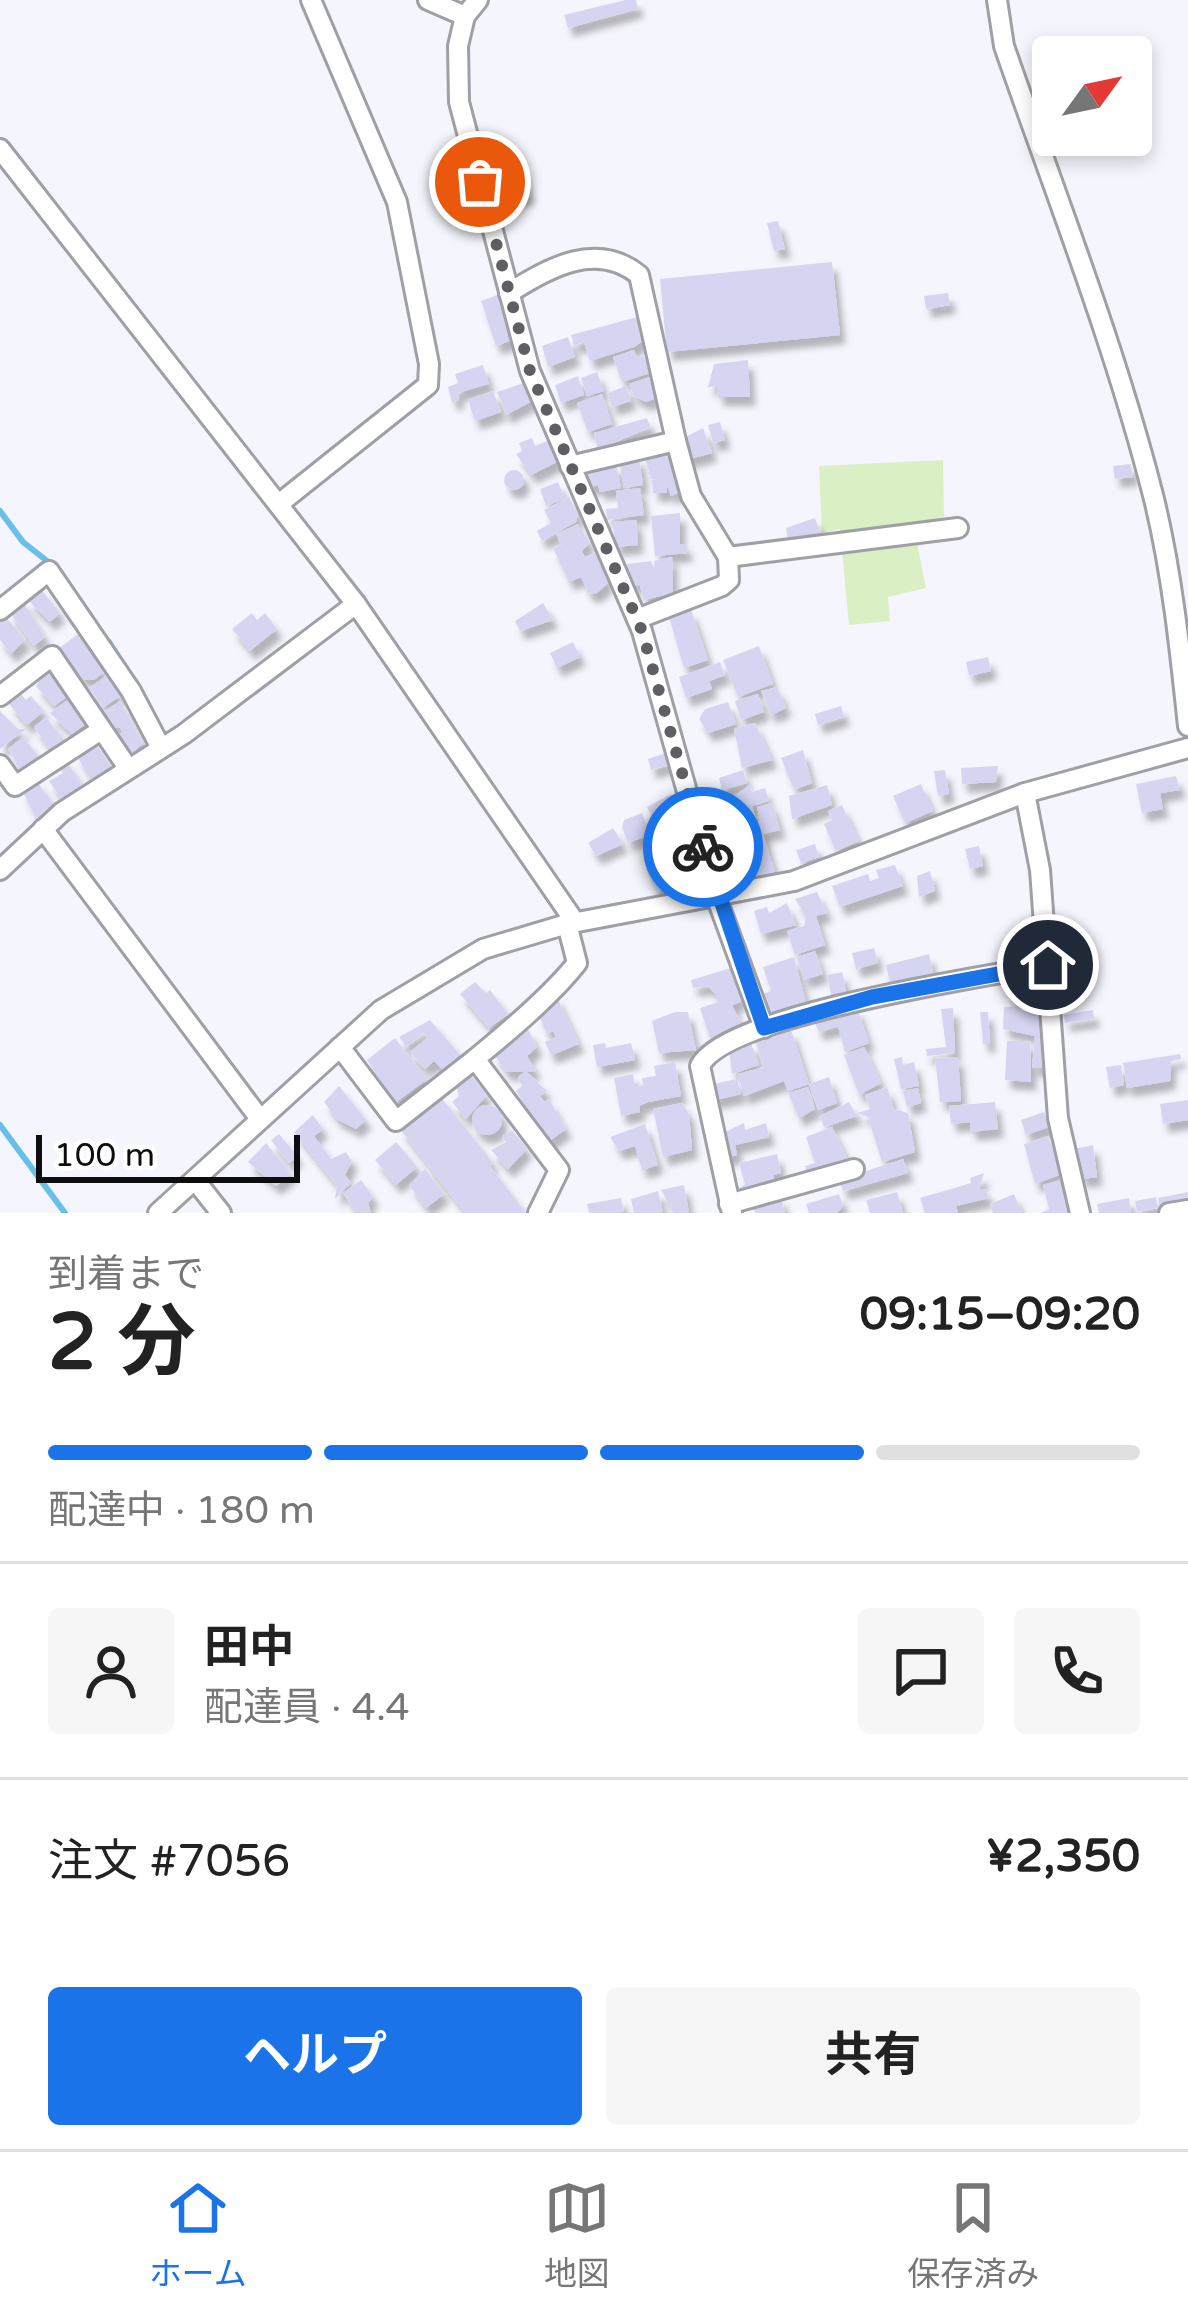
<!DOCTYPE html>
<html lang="ja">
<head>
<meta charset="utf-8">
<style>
	:root { --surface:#fff; --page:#f6f6f6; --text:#222; --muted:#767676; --line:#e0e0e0; --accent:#1a73e8 }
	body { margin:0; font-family:"Varela Round","Noto Sans JP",sans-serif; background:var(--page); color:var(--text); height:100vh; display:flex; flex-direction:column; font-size:45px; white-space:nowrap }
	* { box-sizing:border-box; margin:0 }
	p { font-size:39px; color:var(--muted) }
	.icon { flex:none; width:66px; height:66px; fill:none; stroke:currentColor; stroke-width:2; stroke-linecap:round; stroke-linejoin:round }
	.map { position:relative; height:1213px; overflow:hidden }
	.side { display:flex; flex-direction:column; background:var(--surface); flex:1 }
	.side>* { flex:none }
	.needle { width:78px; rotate:57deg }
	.controls { position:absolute; left:1032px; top:36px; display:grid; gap:24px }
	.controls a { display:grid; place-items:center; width:120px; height:120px; border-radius:12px; background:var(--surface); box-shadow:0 6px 18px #0003; font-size:60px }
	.scale { position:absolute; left:36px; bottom:30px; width:264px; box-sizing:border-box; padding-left:12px; border:6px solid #0d0d10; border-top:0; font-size:33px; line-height:42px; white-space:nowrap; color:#0d0d10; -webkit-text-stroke:9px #fff; paint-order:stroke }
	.pin { position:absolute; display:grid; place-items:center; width:102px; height:102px; color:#fff; margin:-51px; border:6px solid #fff; border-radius:50%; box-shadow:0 3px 12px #0007 }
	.courier { position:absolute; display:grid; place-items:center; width:120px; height:120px; margin:-60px; border:9px solid #1a73e8; border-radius:50%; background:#fff; color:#222; box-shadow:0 3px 15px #0007 }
	.summary em { font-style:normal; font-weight:700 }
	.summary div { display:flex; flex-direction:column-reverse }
	.summary { display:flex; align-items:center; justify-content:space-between; height:204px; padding:0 48px }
	h1 { font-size:78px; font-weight:700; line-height:90px }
	.bar { display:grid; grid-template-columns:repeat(4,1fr); gap:18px 12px; align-content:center; height:144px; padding:0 48px }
	.bar i { height:15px; border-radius:9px; background:var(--line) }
	.bar .current { background:var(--accent) }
	.bar p { grid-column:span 4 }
	.line { display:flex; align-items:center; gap:30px; padding:0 48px; border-top:3px solid var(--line) }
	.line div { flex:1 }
	.round { display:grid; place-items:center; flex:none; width:126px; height:126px; border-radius:12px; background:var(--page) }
	.primary-button { display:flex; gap:24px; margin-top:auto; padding:24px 48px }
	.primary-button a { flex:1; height:138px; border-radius:12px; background:var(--accent); color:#fff; font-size:48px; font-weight:700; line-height:138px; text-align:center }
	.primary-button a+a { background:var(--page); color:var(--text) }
	.dock { display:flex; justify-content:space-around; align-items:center; height:168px; border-top:3px solid var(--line); background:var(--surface); font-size:33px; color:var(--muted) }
	.dock a { display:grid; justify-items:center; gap:6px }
	.dock .current { color:var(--accent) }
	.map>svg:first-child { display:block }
	.green { fill:#daefc4 }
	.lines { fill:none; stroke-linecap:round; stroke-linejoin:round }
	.stream { stroke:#68c0e6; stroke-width:6 }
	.building { fill:#d5d5f2; filter:url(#shadow) }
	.minor-casing { stroke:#9f9fa6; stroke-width:24 }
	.minor { stroke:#fff; stroke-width:18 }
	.done { stroke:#5e5e63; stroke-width:12; stroke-dasharray:0 21.6 }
	.route { stroke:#1a73e8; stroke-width:15 }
</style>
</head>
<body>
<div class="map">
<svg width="1188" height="1213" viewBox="0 0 1188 1213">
	<defs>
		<filter id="shadow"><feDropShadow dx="5.5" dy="9" stdDeviation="3" flood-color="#0004"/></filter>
	</defs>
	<rect width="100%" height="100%" fill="#f5f5fd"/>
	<!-- green -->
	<polygon class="green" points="943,460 944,517 913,523 926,588 888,597 890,621 849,625 840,529 822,533 819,466"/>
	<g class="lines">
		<!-- stream -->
		<g class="stream">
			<polyline points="0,511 23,542 56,568"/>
			<polyline points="109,642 144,697"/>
			<polyline points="0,1125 65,1213"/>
		</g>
	</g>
	<!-- building -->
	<g class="building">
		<polygon points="625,0 636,0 638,9 568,28 564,15"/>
		<polygon points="520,165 530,195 508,202 500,179 487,183 483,172"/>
		<polygon points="778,221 785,249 774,251 767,223"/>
		<polygon points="832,262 840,335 667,352 660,279"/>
		<polygon points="948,293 950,305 926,309 924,296"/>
		<polygon points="500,294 515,339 496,346 481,301"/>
		<polygon points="637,317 644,340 634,347 590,361 584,342 574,346 571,335"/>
		<polygon points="568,337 575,357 548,367 542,346"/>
		<polygon points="634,350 637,358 644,356 650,373 622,382 613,357"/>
		<polygon points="748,360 750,397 718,397 717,386 708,387 714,364"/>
		<polygon points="483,365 489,384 457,393 459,400 452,402 448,387 458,383 455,374"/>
		<polygon points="597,372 604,391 587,396 581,378"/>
		<polygon points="578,376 584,395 561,403 555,385"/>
		<polygon points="653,376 659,397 646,402 634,396 629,384"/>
		<polygon points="524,383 532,383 538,398 506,415 497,392"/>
		<polygon points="626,386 631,401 612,407 608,393"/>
		<polygon points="493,391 501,412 475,421 468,400"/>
		<polygon points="602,394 612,424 588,432 577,403"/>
		<polygon points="647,418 650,427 598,450 594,433"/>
		<polygon points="720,422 725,440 713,443 708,425"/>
		<polygon points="703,428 712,453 686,460 680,440"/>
		<polygon points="532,438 535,446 550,440 559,461 531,475 516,454 522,451 519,443"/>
		<polygon points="672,451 676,470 665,472 676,471 682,491 671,496 667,485 667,493 653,493 652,480 664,480 651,479 644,455"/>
		<polygon points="639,457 643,485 624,488 619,460"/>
		<polygon points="616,464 621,488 600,492 598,485 587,488 584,473"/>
		<polygon points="1131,464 1133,477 1115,479 1113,466"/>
		<circle cx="514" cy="480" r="10"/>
		<polygon points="558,482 565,499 546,506 540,489"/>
		<polygon points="640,488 644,515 607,520 606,509 618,508 616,491"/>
		<polygon points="569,497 578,514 576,522 542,541 537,531 551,523 544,510"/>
		<polygon points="680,513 680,544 686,544 687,553 655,556 651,516"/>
		<polygon points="815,518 821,534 788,539 786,528"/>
		<polygon points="636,520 638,545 615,547 613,522"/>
		<polygon points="578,524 590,543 582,551 585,557 597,552 608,583 596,594 588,593 581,577 569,582 553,548 561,545 556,534"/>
		<polygon points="672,557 673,593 643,600 640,585 633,586 629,579 627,564 651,561 655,569 654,561"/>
		<polygon points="41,589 60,613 50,622 28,600"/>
		<polygon points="22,600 45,637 34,646 9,611"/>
		<polygon points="543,603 553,620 520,631 515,621"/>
		<polygon points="691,610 708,660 684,668 669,617"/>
		<polygon points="252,613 257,620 265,613 277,629 250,651 232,629"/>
		<polygon points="6,617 25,640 11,654 0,640 0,622"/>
		<polygon points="78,634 104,672 94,680 84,680 57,650"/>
		<polygon points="573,642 580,657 557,668 550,653"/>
		<polygon points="759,646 773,684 738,697 723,660"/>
		<polygon points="988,657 991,671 969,676 966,662"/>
		<polygon points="720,662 725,675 709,681 712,689 686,698 679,677"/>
		<polygon points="47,669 71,694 54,706 36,686"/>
		<polygon points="106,676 120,696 103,708 89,688"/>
		<polygon points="777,687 786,708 771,715 761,691"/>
		<polygon points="21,694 26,700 31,696 44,711 27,725 9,704"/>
		<polygon points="758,694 764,712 741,720 735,701"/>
		<polygon points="70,698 88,722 72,734 50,713"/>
		<polygon points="120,701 143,743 129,756 113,739 122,732 120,728 112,727 103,712"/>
		<polygon points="728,702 736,724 708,733 699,719 705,709"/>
		<polygon points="841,706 844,717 818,725 815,714"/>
		<polygon points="0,711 18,729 26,729 0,749"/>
		<polygon points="46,717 65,741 52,752 34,727"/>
		<polygon points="755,723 772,760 742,768 734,729"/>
		<polygon points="23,737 38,756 21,769 8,749"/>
		<polygon points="95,742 113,769 92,782 76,754"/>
		<polygon points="803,750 812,783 794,790 781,758"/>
		<polygon points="668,752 671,765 651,770 648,759"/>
		<polygon points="66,760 83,787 62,800 49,781 63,773 58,765"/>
		<polygon points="998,766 996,782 962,784 961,768"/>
		<polygon points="743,770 747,783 722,790 719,778"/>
		<polygon points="945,770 949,794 938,796 934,771"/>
		<polygon points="1176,776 1180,790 1160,793 1163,809 1142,813 1136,784"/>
		<polygon points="36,780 54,805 36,818 22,790"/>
		<polygon points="921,784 933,811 905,823 893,796"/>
		<polygon points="750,785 752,792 765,788 769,801 752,806 757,823 761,822 757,807 772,803 780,830 763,834 775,872 754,877 746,847 712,857 706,837 727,831 729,838 743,835 744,822 737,824 730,799"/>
		<polygon points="827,785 832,805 792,819 789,796"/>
		<polygon points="723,792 731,807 699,813 695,801"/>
		<polygon points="671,794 684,823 674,827 677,835 664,841 647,807"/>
		<polygon points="842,805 859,841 836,851 824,824 832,820 828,811"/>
		<polygon points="642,813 655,850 650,852 644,837 628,843 622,827 624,820"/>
		<polygon points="613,828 623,844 596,856 588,843"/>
		<polygon points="815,844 819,857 801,863 796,850"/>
		<polygon points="979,846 983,866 970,869 965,849"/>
		<polygon points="693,849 700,875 681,880 675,858"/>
		<polygon points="665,861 675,884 656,892 646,869"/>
		<polygon points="895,865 903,886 840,907 832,886 868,874 870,881 879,878 876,870"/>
		<polygon points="930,871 935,891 919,897 917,876"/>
		<polygon points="817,892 827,913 816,916 825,945 795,955 787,931 804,926 806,916 795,899"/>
		<polygon points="787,903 796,925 761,934 754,911 767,907 769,913"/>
		<polygon points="874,948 878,963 856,969 852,953"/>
		<polygon points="815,951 823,974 804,980 797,957"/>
		<polygon points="929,954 934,977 891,987 886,965"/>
		<polygon points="794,957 808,1010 771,1021 762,994 771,991 763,967"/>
		<polygon points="734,967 741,1002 732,1005 745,1031 710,1038 700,1008 718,1002 715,994 708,986 693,988 691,980"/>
		<polygon points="842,972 848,1001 833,1004 827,975"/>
		<polygon points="1034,975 1041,1036 1047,1036 1045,1068 1032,1068 1035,1036 1003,1029 1004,1007 1021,1006 1021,1002 1011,1002 1010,983"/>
		<polygon points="475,982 486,993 490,990 508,1014 489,1028 460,994"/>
		<polygon points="556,995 579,1044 551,1055 545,1042 556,1037 553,1031 547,1034 538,1014"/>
		<polygon points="857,1008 869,1043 845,1052 838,1026 819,1032 814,1021"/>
		<polygon points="953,1008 955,1053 927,1056 926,1049 946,1047 941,1009"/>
		<polygon points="1093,1010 1094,1019 1065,1023 1064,1015"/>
		<polygon points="675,1012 688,1012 696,1050 659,1053 652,1021"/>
		<polygon points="980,1012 988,1012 990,1044 983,1044"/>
		<polygon points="430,1020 463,1058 444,1071 434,1061 425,1069 410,1052 427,1038 424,1033 406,1047 399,1037"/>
		<polygon points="528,1029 537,1047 527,1056 536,1071 506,1072 493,1053"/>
		<polygon points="791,1030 809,1084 788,1091 784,1081 744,1096 738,1074 764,1067 755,1042"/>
		<polygon points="395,1038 427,1079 395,1103 367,1060"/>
		<polygon points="1007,1041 1030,1041 1031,1082 1005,1080"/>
		<polygon points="605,1043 606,1048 631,1043 635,1060 597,1067 593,1045"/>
		<polygon points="751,1043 759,1065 732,1074 729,1050"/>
		<polygon points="864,1047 881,1083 859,1095 844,1055"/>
		<polygon points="1180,1054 1181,1059 1171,1061 1170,1081 1127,1088 1123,1063"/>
		<polygon points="902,1057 903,1065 914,1062 919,1086 901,1089 894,1059"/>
		<polygon points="958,1057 961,1101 940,1102 935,1058"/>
		<polygon points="675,1062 681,1096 648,1102 639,1106 640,1112 621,1116 614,1078 633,1074 635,1087 643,1085 642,1078 656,1076 654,1066"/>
		<polygon points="1121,1065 1124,1085 1110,1088 1106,1067"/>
		<polygon points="526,1071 547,1091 540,1096 545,1102 549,1099 566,1129 548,1142 516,1091 522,1086 518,1077"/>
		<polygon points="471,1075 487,1095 466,1119 452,1102 459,1096 456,1086"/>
		<polygon points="829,1077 837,1103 818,1110 809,1084"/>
		<polygon points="737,1079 741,1094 712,1101 709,1085"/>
		<polygon points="339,1086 366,1120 356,1129 337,1119 324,1102"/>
		<polygon points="808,1087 815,1109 799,1118 788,1093"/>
		<polygon points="887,1087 894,1109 908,1113 915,1152 882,1162 868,1117 857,1113 870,1109 865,1095"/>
		<polygon points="918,1088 921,1103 907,1107 903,1091"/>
		<polygon points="441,1097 493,1163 490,1166 526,1213 465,1213 400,1129"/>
		<polygon points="1188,1100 1188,1120 1163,1124 1160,1104"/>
		<polygon points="849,1102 857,1116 824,1127 820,1116"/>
		<polygon points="995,1102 998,1129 971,1132 970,1122 951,1124 949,1106"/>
		<polygon points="682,1103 689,1114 692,1150 663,1157 653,1109"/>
		<circle cx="487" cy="1120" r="15"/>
		<polygon points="1044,1112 1049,1127 1026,1135 1021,1120"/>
		<polygon points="313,1115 323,1129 314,1136 331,1159 346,1152 352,1161 345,1175 351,1183 335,1199 337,1186 294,1132"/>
		<polygon points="744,1123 745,1130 766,1123 769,1137 735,1145 737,1155 724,1158 719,1135"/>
		<polygon points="645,1124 658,1165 642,1170 635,1146 619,1151 610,1137"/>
		<polygon points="832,1127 849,1162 808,1175 805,1166 815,1163 806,1137"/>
		<polygon points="512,1130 527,1149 508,1169 491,1150 506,1142 502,1137"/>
		<polygon points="279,1134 298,1157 289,1163 271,1140"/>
		<polygon points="1048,1136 1062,1174 1035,1184 1024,1144"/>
		<polygon points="396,1142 417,1167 396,1185 375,1160"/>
		<polygon points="266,1143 291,1174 276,1186 248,1162"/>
		<polygon points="1093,1145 1097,1177 1082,1179 1069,1150"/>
		<polygon points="777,1154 781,1173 773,1175 775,1183 770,1189 733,1193 745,1184 739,1163"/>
		<polygon points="903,1159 908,1173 843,1191 839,1180"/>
		<polygon points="425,1169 444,1194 426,1208 409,1185"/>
		<polygon points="984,1173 979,1189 986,1190 989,1198 956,1206 958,1213 925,1213 920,1198 971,1183 970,1178"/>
		<polygon points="1064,1179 1070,1213 1041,1213 1049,1209 1043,1185"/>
		<polygon points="361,1180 373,1197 368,1203 371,1213 357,1213 343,1193"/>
		<polygon points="684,1185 689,1213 674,1213 661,1190"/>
		<polygon points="658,1191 663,1213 634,1213 631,1199"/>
		<polygon points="897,1192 903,1213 870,1213 866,1200"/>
		<polygon points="1188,1192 1187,1203 1160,1208 1158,1198"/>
		<polygon points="839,1194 843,1206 837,1213 809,1213 806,1204"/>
		<polygon points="1014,1194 1022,1213 993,1213 990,1204"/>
		<polygon points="781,1197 785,1213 755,1213 753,1205"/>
		<polygon points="1156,1197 1158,1208 1137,1212 1135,1201"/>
		<polygon points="621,1198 624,1212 589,1213 587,1204"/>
		<polygon points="1129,1198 1131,1213 1099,1213 1097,1204"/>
	</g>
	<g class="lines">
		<defs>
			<g id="minor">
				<polyline points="428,0 465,16"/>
				<polyline points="478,0 465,16 458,46 459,102 530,371 642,631 717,899 764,1028"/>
				<path d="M 997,0 L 1004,46 C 1056,196 1115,345 1154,499 C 1172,573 1180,650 1188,726"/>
				<polyline points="0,149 356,604 575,922"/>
				<path d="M 509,293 C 549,267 597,241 639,275 L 676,441"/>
				<polyline points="570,466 676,441 691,496 728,557 729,580 722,586 637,619"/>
				<polyline points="280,503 428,385 429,364 397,202 311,0"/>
				<polyline points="728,557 958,528"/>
				<polyline points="0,610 49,571 131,691 161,748"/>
				<polyline points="0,696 52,656 128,768"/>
				<polyline points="0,765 15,786 101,730"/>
				<polyline points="1025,793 1040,870 1058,1118 1080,1213"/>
				<polyline points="43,829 260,1119"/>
				<polyline points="0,870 62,812 184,734 356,604"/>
				<polyline points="340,1047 396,1121 475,1059"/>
				<polyline points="195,1180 221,1213"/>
				<polyline points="729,1204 854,1169"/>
				<polyline points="158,1213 381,1010 483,949 567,924 794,881 1025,793 1188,748"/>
				<path d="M 538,1213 L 559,1170 L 475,1059 C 508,1032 551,996 577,963 L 567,924"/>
				<path d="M 732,1213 L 700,1066 C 724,1015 987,976 1048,965"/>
				<polyline points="1169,1213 1188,1210"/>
			</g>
		</defs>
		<!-- minor casing -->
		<use href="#minor" class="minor-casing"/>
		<!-- minor -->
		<use href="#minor" class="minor"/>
	</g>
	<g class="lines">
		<!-- done -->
		<polyline class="done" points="480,182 530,371 642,631 703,847"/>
		<!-- route -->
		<polyline class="route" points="703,847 764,1028 872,997 1048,965"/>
	</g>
</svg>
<div class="controls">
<a><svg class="needle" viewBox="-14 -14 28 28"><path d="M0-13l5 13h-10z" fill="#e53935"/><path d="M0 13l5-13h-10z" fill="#767676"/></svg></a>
</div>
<div class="scale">100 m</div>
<div class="pin" style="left:480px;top:182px;background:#ea580c"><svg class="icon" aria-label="bag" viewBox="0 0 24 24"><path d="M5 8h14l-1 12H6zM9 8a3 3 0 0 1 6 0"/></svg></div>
<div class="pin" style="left:1048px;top:965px;background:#1f2937"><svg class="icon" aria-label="home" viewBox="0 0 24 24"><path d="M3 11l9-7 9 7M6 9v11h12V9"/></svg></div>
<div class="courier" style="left:703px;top:847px"><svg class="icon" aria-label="bike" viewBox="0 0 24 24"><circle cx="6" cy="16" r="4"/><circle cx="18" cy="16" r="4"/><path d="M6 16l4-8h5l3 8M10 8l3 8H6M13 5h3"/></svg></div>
</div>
<section class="side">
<div class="summary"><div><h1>2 分</h1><p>到着まで</p></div><em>09:15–09:20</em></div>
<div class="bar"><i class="current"></i><i class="current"></i><i class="current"></i><i></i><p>配達中 · 180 m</p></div>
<div class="line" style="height:216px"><a class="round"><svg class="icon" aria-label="person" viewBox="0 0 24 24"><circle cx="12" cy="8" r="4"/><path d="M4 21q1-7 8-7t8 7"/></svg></a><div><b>田中</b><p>配達員 · 4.4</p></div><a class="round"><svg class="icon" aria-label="chat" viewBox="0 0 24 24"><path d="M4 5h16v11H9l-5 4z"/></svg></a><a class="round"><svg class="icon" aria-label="phone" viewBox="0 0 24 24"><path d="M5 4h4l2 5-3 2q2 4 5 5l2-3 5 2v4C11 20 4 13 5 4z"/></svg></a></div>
<div class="line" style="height:156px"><div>注文 #7056</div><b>¥2,350</b></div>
<div class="primary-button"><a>ヘルプ</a><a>共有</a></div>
</section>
<nav class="dock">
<a class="current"><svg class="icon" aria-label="home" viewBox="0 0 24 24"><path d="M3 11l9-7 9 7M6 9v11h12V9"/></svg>ホーム</a>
<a><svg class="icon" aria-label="map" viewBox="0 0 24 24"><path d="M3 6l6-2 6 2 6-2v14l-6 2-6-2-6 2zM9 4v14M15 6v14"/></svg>地図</a>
<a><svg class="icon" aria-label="saved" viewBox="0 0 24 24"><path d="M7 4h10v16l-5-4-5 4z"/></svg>保存済み</a>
</nav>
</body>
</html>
